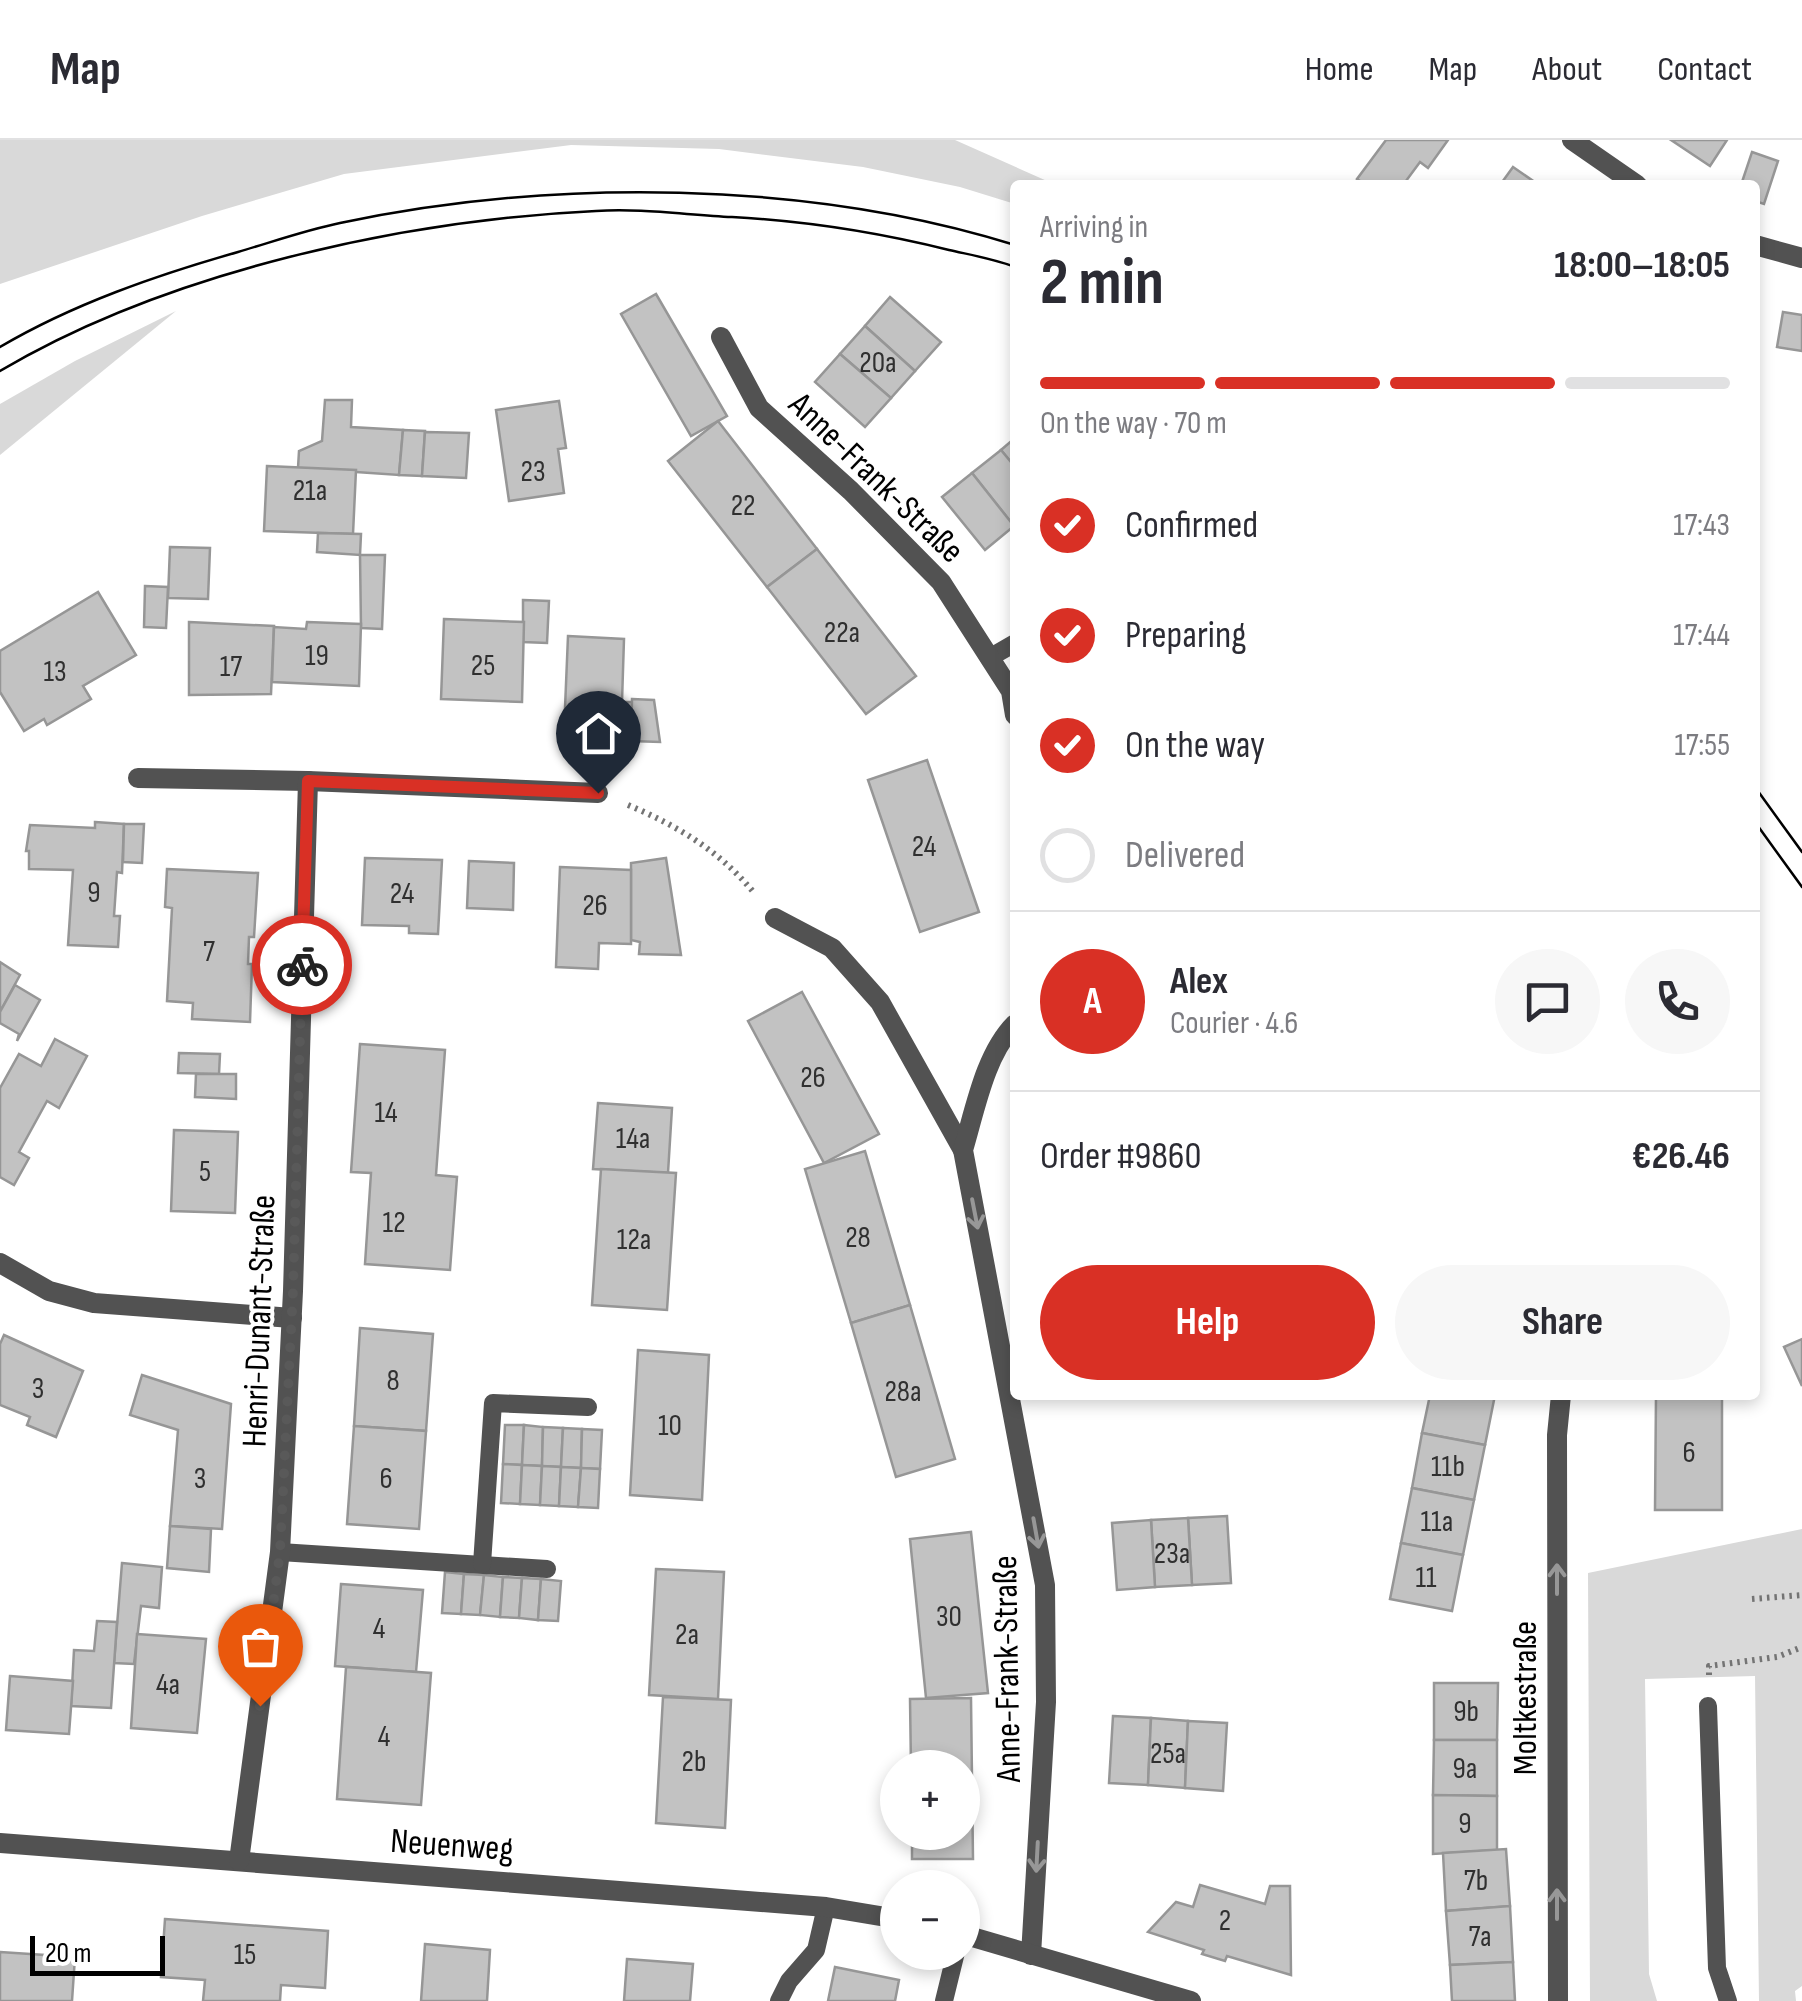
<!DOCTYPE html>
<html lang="en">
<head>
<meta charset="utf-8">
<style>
	:root { --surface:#fff; --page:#f7f7f7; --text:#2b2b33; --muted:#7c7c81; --line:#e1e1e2; --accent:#d93025 }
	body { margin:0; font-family:"Sofia Sans Condensed",sans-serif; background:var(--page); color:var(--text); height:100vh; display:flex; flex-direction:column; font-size:38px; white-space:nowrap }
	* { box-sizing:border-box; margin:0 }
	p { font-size:32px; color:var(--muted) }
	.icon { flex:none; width:55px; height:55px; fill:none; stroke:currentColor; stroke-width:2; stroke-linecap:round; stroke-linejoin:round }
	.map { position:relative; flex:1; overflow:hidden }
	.sheet { position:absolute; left:1010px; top:40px; width:750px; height:1220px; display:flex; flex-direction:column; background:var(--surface); border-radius:10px; box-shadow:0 5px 15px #0003 }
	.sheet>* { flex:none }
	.fabs { position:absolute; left:880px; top:1610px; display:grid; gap:20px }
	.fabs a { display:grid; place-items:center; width:100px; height:100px; border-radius:50%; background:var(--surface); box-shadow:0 5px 15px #0003; font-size:50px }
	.scale { position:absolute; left:30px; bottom:25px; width:135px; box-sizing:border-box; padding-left:10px; border:5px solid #000; border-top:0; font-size:28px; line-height:35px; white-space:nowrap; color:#000; -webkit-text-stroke:8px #fff; paint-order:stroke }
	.pin { position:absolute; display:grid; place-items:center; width:85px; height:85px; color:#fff; margin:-102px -42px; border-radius:50% 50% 50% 0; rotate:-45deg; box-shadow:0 0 10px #0007 }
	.pin .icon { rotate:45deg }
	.courier { position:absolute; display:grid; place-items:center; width:100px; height:100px; margin:-50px; border:8px solid #d93025; border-radius:50%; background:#fff; color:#222; box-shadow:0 2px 12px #0007 }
	.head em { font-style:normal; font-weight:700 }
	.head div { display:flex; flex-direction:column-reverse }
	.head { display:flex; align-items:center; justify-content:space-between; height:170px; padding:0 30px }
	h1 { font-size:65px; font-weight:700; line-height:75px }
	.bar { display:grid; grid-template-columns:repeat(4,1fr); gap:15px 10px; align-content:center; height:120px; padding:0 30px }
	.bar i { height:12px; border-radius:8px; background:var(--line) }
	.bar .active { background:var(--accent) }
	.bar p { grid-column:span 4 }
	.line { display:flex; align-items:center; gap:25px; padding:0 30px; border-top:2px solid var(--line) }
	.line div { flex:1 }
	.round { display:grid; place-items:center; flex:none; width:105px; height:105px; border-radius:52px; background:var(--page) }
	ol { padding:0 30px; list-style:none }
	li { display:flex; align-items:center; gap:30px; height:110px }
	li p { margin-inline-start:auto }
	li .icon { padding:10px; border-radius:50%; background:var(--accent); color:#fff; stroke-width:4 }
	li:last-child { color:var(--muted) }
	li i { width:55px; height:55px; border:5px solid var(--line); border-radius:50% }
	.button { display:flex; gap:20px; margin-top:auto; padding:20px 30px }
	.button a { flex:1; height:115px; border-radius:60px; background:var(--accent); color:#fff; font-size:40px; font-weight:700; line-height:115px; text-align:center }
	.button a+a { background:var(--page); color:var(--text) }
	header { display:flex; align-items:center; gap:60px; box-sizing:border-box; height:140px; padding:0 50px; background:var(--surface); border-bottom:2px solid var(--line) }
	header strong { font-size:48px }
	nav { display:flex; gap:55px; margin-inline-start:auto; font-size:35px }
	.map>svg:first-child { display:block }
	.green { fill:#d9d9d9 }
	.building { fill:#c2c2c2; stroke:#969696; stroke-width:2.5 }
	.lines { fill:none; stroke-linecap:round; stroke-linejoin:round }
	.path { stroke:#747474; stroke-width:6; stroke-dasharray:2.5 5; stroke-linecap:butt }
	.service { stroke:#525252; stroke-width:18 }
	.minor { stroke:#525252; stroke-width:20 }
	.tram { stroke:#000; stroke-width:2.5 }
	.oneway { stroke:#979797 }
	.done { stroke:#595959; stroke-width:10; stroke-dasharray:0 18 }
	.route { stroke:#d93025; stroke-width:12 }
	.labels { text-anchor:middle; stroke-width:8; stroke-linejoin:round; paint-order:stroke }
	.number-label { font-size:30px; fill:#303030 }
	.street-label { font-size:35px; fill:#000; stroke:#fff }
</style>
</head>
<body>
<header>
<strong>Map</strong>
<nav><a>Home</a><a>Map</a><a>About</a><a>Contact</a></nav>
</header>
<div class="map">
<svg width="1802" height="1861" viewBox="0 0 1802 1861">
	<rect width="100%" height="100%" fill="#fff"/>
	<!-- green -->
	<g class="green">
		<polygon points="0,0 955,0 1056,45 1015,45 1015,64 960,47 863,27 719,9 571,5 344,34 202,76 0,144"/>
		<polygon points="176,171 0,315 0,264 75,221"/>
		<polygon points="1802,1389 1802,1846 1795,1851 1796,1861 1759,1861 1755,1536 1645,1539 1649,1834 1657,1861 1590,1861 1588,1433"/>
	</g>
	<!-- building -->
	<g class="building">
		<polygon points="1386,0 1448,0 1428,28 1420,22 1403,45 1366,45 1357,39"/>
		<polygon points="1671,0 1727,0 1710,26"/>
		<polygon points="1752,12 1778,21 1764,64 1755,61 1755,45 1741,45"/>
		<polygon points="1513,27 1539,45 1500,45"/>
		<polygon points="656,154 727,276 691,296 621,174"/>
		<polygon points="890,157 941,202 915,231 865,186"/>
		<polygon points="1783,172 1802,175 1802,211 1777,207"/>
		<polygon points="865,186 915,231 891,258 840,214"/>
		<polygon points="840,214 891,258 865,287 815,242"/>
		<polygon points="325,260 352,260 351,287 403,290 399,335 298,328 299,311 322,301"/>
		<polygon points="559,261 566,308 558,309 564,353 509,361 496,270"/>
		<polygon points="718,281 817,409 767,447 668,321"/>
		<polygon points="403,290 425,291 422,336 399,335"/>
		<polygon points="425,292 469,293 466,338 422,336"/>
		<polygon points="1015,298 1015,327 1001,310"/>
		<polygon points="1001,310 1015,327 1014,386 972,333"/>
		<polygon points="267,326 356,330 353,394 264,391"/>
		<polygon points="972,333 1014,386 985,410 942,357"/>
		<polygon points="318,393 361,394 360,415 317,412"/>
		<polygon points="170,407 210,408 208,459 168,458"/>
		<polygon points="817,409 916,536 866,574 767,447"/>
		<polygon points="360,415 385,415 382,489 361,488"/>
		<polygon points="145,446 168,447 166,488 144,487"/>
		<polygon points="98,452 136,515 83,546 91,559 47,585 44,579 24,591 0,552 0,511"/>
		<polygon points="523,460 549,461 547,503 523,502"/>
		<polygon points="444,479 524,482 522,562 441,559"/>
		<polygon points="189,482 274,486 271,554 189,555"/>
		<polygon points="307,482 361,484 359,546 272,542 274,487 306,489"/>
		<polygon points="568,496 624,499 622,562 633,562 632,595 564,592"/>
		<polygon points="632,559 654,560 660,602 631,601"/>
		<polygon points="927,620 979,772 920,792 868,640"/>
		<polygon points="95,682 124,684 122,733 117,732 114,776 120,776 118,807 68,805 73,730 29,729 29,711 26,711 30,685 95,688"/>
		<polygon points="124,684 144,684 142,723 123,722"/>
		<polygon points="365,718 442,720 438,794 409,793 409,786 362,785"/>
		<polygon points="666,718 681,815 639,814 640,802 631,800 631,723"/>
		<polygon points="469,721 514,723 513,770 467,768"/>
		<polygon points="560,727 631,730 631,804 599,803 598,829 556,827"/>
		<polygon points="167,729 258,733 254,797 249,797 248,824 252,824 250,882 192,879 193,863 167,861 172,768 165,767"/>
		<polygon points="0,822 20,835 0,872"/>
		<polygon points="15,845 40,860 17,901 19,894 0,883 0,872"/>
		<polygon points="802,852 879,994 824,1023 748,881"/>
		<polygon points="55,899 87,916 59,968 47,961 19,1012 29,1018 14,1045 0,1037 0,948 19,914 41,926"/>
		<polygon points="360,904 445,910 436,1035 457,1037 450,1130 365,1124 371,1033 351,1032"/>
		<polygon points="179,913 220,914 219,934 178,933"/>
		<polygon points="196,934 236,934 236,959 195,957"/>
		<polygon points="598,963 672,968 668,1033 593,1029"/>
		<polygon points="174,990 238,992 235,1073 171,1071"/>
		<polygon points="865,1011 910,1165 851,1183 805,1029"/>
		<polygon points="601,1029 676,1033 667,1170 592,1165"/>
		<polygon points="910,1165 955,1319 896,1337 851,1183"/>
		<polygon points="360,1188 433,1194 426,1291 354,1286"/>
		<polygon points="4,1195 83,1231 56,1297 27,1285 30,1277 0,1265 0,1204"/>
		<polygon points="1802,1199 1802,1246 1784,1207"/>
		<polygon points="638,1210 709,1215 702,1360 630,1355"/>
		<polygon points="142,1235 231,1264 222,1389 170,1386 178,1290 130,1275"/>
		<polygon points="1430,1255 1495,1255 1485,1305 1422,1293"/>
		<polygon points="1656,1255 1722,1255 1722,1370 1655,1370"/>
		<polygon points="505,1285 524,1285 522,1325 503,1324"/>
		<polygon points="524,1285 543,1287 542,1326 522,1325"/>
		<polygon points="354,1286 426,1291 419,1389 347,1384"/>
		<polygon points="543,1287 563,1288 561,1327 542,1326"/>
		<polygon points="563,1288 582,1289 581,1328 561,1327"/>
		<polygon points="582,1289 602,1290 600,1329 581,1328"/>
		<polygon points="1422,1293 1485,1305 1474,1360 1412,1348"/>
		<polygon points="503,1324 522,1325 520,1364 501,1363"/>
		<polygon points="522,1325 542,1326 540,1365 520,1364"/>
		<polygon points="542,1326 561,1327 559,1366 540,1365"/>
		<polygon points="561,1327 581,1328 578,1367 559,1366"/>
		<polygon points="581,1328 600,1329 598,1368 578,1367"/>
		<polygon points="1412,1348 1474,1360 1463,1415 1401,1403"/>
		<polygon points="1227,1376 1231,1443 1192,1445 1188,1378"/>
		<polygon points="1188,1378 1192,1445 1155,1447 1151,1380"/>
		<polygon points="1151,1380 1155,1447 1117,1450 1112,1383"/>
		<polygon points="170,1386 211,1389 209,1432 167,1428"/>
		<polygon points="971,1392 988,1553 926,1558 910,1399"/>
		<polygon points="1401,1403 1463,1415 1452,1471 1390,1459"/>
		<polygon points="122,1423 162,1427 159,1468 141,1466 134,1524 114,1523"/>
		<polygon points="656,1429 724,1432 718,1559 649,1555"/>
		<polygon points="445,1432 464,1434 461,1474 442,1473"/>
		<polygon points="464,1434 484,1435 480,1475 461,1474"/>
		<polygon points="484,1435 503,1437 500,1477 480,1475"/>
		<polygon points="503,1437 522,1438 519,1478 500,1477"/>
		<polygon points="522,1438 541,1439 538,1480 519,1478"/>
		<polygon points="541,1439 561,1441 558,1481 538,1480"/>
		<polygon points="341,1444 423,1450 416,1532 335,1526"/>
		<polygon points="97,1481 117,1482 111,1568 71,1566 74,1510 94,1511"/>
		<polygon points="137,1494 206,1499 197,1593 131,1588"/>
		<polygon points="346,1527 431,1533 421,1665 337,1659"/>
		<polygon points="10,1536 73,1541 69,1594 6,1590"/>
		<polygon points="1434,1543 1498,1543 1497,1600 1434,1600"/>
		<polygon points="663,1557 731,1560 725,1688 656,1683"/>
		<polygon points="971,1558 973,1719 912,1719 912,1692 962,1692 962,1628 911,1628 910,1559"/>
		<polygon points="1113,1576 1151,1578 1148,1645 1109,1643"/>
		<polygon points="1151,1578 1188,1581 1185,1648 1148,1645"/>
		<polygon points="1188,1581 1227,1583 1223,1651 1185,1648"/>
		<polygon points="1434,1600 1497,1600 1497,1656 1433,1655"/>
		<polygon points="1433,1655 1497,1656 1497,1710 1433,1714"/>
		<polygon points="1506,1709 1510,1766 1446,1771 1443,1713"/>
		<polygon points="1200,1745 1265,1764 1270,1746 1290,1746 1291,1835 1227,1816 1225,1821 1202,1814 1204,1810 1148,1792 1176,1762 1193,1767"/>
		<polygon points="1510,1766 1513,1822 1450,1825 1446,1771"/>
		<polygon points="165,1779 328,1791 325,1848 281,1845 280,1861 203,1861 205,1840 161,1837"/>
		<polygon points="425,1804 490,1810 487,1861 421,1861"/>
		<polygon points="0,1812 75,1817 72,1861 0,1861"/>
		<polygon points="627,1819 693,1824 690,1861 624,1861"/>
		<polygon points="1513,1822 1515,1861 1452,1861 1450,1825"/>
		<polygon points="835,1827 899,1840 895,1861 828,1861"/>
	</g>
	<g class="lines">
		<!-- path -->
		<g class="path">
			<path d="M 628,665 C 678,686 720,711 755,754"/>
			<polyline points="1752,1459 1802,1455"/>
			<polyline points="1709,1535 1709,1526 1777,1517 1802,1507"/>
		</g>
		<!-- service -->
		<g class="service">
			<polyline points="989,518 1015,503"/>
			<polyline points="280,1412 547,1429"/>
			<polyline points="482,1424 493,1263 588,1267"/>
			<polyline points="1708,1566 1717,1828 1728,1861"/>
			<polyline points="779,1861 789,1841 816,1810 826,1767"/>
			<polyline points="944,1861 956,1812"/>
		</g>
		<!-- minor -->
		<g class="minor">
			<polyline points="1572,0 1637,45"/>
			<polyline points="1755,105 1802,118"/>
			<polyline points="721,197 759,268 851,351 941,442 1011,551 1015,575"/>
			<polyline points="138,638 308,641 598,653"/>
			<polyline points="775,778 832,808 880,862 963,1010"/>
			<path d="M 1015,884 C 985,914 975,970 963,1010 L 1045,1445 L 1046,1562 L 1031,1815"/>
			<polyline points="0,1123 49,1151 94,1163 292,1178"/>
			<polyline points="0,1703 826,1767 898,1779"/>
			<polyline points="239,1721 280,1412 293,1151 308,641"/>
			<polyline points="962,1794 1191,1861"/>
			<polyline points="1558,1861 1557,1295 1561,1255"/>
		</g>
		<!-- tram -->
		<g class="tram">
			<path d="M 0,207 C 73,164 157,135 238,112 C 272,102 306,90 340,83 C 553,38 807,40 1015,105"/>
			<path d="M 0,231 C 167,132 403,80 596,71 C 640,68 687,75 732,77 C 806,81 877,92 949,110 C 971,115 994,119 1015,127"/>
			<polyline points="1755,647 1802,712"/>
			<polyline points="1755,682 1802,747"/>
		</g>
	</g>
	<!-- one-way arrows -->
	<defs><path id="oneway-shaft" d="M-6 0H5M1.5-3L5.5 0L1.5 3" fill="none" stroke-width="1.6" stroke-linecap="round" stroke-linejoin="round" transform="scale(2.5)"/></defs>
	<g class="oneway">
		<use href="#oneway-shaft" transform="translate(975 1074) rotate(79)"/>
		<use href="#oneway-shaft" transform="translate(1036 1393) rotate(80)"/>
		<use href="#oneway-shaft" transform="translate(1557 1439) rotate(-90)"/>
		<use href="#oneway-shaft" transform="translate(1037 1717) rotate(93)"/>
		<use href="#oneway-shaft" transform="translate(1557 1764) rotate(-90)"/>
	</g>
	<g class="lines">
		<!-- done -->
		<polyline class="done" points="260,1566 280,1412 293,1151 302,825"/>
		<!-- route -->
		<polyline class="route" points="302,825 308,641 598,653"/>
	</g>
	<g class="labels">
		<!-- number labels -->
		<g class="number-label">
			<text x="878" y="232">20a</text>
			<text x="533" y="341">23</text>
			<text x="310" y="360">21a</text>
			<text x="743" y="375">22</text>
			<text x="842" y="502">22a</text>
			<text x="317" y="525">19</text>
			<text x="483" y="535">25</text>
			<text x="231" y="536">17</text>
			<text x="55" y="541">13</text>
			<text x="924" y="716">24</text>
			<text x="94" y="762">9</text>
			<text x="402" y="763">24</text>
			<text x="595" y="775">26</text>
			<text x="209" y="821">7</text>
			<text x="813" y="947">26</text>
			<text x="386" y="982">14</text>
			<text x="633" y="1008">14a</text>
			<text x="205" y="1041">5</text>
			<text x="394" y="1092">12</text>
			<text x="858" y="1107">28</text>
			<text x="634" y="1109">12a</text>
			<text x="393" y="1250">8</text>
			<text x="38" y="1258">3</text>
			<text x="903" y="1261">28a</text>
			<text x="670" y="1295">10</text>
			<text x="1689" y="1322">6</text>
			<text x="1448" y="1336">11b</text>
			<text x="200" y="1348">3</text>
			<text x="386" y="1348">6</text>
			<text x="1437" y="1391">11a</text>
			<text x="1172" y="1423">23a</text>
			<text x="1426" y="1447">11</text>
			<text x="949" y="1486">30</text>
			<text x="379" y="1498">4</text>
			<text x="687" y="1504">2a</text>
			<text x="168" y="1554">4a</text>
			<text x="1466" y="1581">9b</text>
			<text x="384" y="1606">4</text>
			<text x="1168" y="1623">25a</text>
			<text x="694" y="1631">2b</text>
			<text x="1465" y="1638">9a</text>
			<text x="1465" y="1693">9</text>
			<text x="1476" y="1750">7b</text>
			<text x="1225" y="1790">2</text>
			<text x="1480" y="1806">7a</text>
			<text x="245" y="1824">15</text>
		</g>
		<!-- street labels -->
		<g class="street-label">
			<text transform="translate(877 337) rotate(44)" y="12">Anne-Frank-Straße</text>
			<text transform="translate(258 1181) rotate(-88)" y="12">Henri-Dunant-Straße</text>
			<text transform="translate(1006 1529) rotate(-91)" y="12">Anne-Frank-Straße</text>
			<text transform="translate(1524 1558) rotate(-90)" y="12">Moltkestraße</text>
			<text transform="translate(452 1704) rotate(4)" y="12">Neuenweg</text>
		</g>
	</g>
</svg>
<div class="fabs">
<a>+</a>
<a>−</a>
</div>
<div class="scale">20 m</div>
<div class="pin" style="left:260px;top:1566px;background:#ea580c"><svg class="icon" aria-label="bag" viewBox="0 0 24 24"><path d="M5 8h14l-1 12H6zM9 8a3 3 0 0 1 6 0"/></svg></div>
<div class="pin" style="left:598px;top:653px;background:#1f2937"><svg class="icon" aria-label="home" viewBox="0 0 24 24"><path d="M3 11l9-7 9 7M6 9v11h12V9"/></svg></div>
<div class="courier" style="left:302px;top:825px"><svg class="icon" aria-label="bike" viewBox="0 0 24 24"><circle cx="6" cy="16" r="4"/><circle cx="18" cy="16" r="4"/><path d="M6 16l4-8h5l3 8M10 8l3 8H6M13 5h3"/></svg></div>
<section class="sheet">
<div class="head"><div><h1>2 min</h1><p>Arriving in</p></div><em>18:00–18:05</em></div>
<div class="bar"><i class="active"></i><i class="active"></i><i class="active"></i><i></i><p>On the way · 70 m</p></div>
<ol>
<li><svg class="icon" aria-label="check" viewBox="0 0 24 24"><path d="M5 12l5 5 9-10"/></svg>Confirmed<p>17:43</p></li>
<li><svg class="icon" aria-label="check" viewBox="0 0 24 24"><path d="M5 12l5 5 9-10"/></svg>Preparing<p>17:44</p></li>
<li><svg class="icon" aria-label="check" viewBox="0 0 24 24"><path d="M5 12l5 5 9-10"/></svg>On the way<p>17:55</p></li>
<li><i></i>Delivered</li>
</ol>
<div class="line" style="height:180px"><b class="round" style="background:var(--accent);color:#fff">A</b><div><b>Alex</b><p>Courier · 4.6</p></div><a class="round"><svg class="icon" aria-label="chat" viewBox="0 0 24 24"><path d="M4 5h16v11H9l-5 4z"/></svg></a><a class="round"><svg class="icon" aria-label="phone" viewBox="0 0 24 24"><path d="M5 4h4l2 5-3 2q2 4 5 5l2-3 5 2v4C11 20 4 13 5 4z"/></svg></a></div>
<div class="line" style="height:130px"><div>Order #9860</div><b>€26.46</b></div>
<div class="button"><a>Help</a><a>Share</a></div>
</section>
</div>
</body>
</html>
